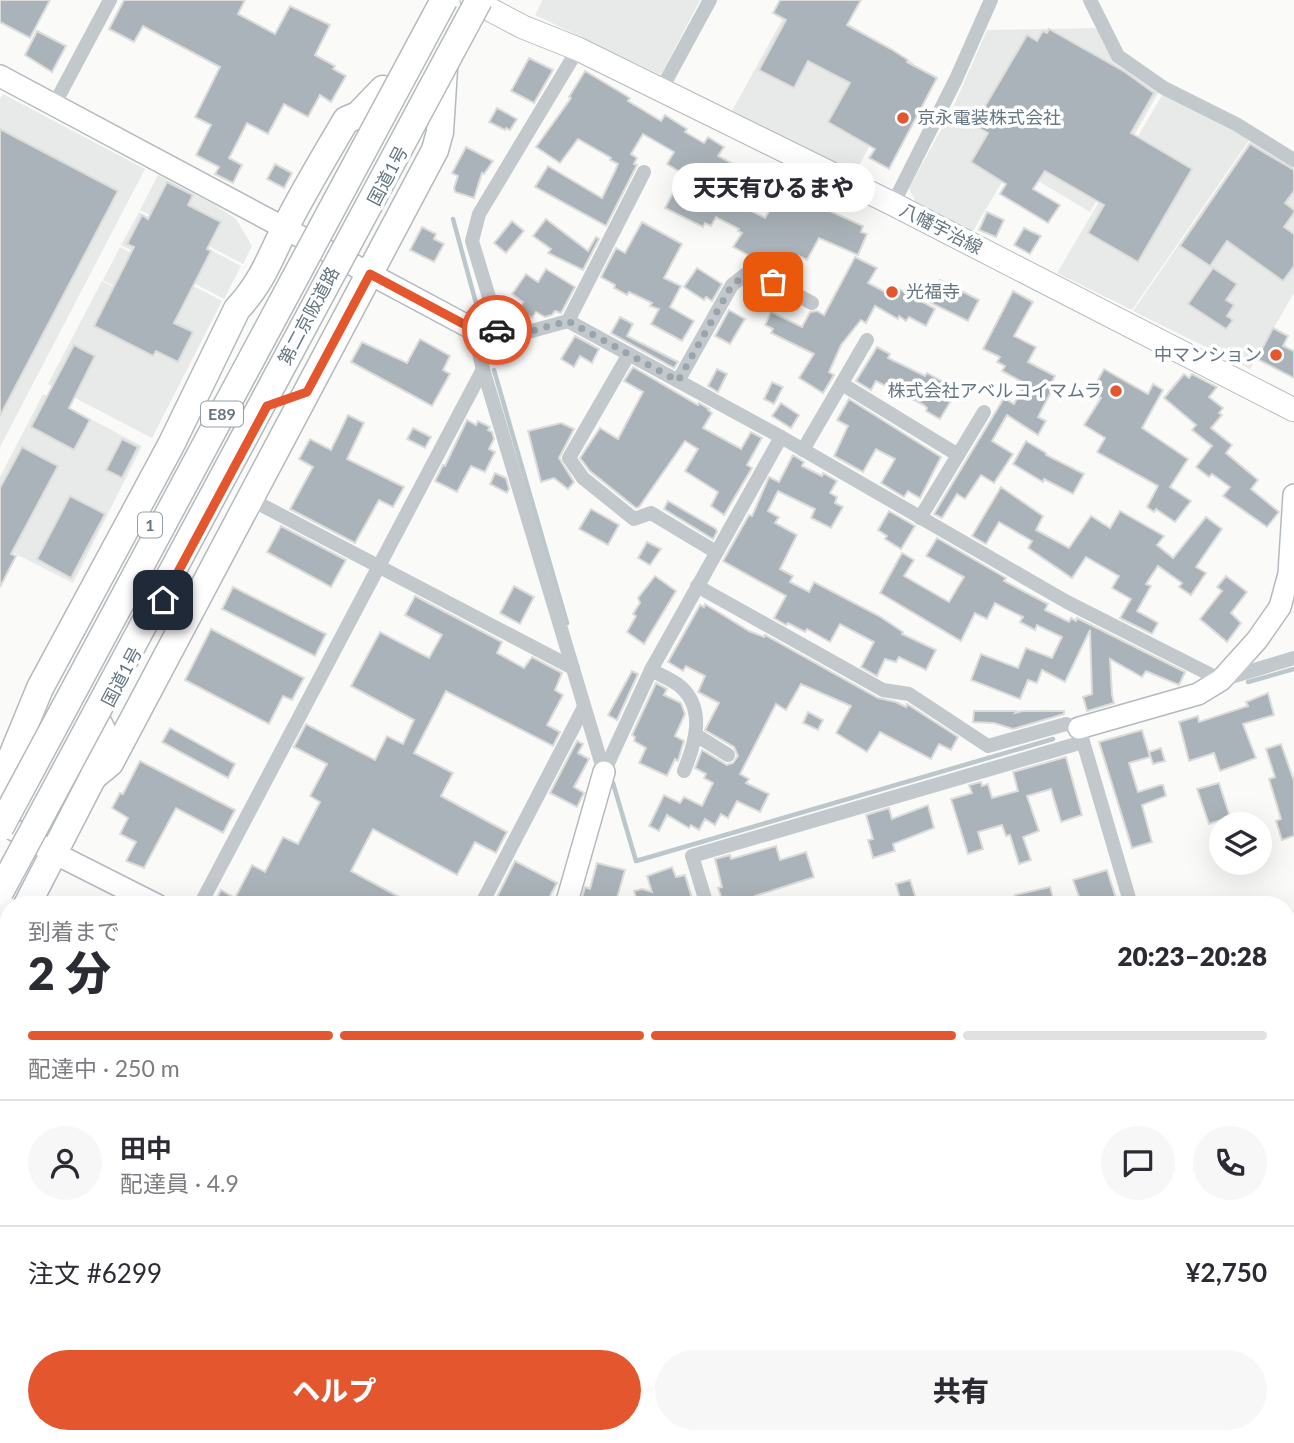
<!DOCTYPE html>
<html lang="ja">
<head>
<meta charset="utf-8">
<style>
	:root { --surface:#fff; --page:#f7f7f7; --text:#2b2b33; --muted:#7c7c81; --line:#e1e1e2; --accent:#e4572e }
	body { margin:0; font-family:Lato,"Noto Sans JP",sans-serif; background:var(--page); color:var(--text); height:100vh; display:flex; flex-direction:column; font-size:26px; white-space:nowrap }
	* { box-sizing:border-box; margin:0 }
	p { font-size:23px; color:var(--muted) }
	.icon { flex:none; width:38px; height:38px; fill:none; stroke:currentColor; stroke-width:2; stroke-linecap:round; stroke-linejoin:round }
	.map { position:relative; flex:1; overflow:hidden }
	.side { position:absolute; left:0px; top:896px; width:1295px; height:548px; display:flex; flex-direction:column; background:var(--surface); border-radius:28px 28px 0 0; box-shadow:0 7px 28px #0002 }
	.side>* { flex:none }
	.buttons { position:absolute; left:1209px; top:812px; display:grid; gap:14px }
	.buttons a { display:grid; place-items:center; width:63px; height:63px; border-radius:50%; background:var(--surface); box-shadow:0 7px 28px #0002; font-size:35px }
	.pin { position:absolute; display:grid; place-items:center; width:60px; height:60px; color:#fff; margin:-30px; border-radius:14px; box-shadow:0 4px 10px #0006 }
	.courier { position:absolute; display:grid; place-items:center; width:70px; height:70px; margin:-35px; border:5px solid #e4572e; border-radius:50%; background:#fff; color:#222; box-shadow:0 2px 9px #0007 }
	.bubble { position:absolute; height:49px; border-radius:24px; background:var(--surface); box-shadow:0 7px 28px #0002; font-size:23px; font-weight:800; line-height:49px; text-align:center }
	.headline em { font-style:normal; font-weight:800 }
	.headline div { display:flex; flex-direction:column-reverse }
	.headline { display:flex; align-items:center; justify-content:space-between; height:119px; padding:0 28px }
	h1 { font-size:46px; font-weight:800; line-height:52px }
	.bar { display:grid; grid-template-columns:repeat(4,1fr); gap:10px 7px; align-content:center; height:84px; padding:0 28px }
	.bar i { height:9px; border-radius:5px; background:var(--line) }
	.bar .selected { background:var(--accent) }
	.bar p { grid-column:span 4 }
	.line { display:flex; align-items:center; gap:18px; padding:0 28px; border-top:2px solid var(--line) }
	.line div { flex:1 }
	.round { display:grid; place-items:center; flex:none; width:74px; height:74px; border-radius:37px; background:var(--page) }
	.button { display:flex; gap:14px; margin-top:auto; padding:14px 28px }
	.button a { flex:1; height:80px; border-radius:42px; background:var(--accent); color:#fff; font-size:28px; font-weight:800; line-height:80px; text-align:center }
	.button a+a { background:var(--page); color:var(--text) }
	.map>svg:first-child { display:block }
	.built { fill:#e8e9e9 }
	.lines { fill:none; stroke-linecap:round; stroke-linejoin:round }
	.stream { stroke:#bbc7cb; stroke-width:4.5 }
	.building { fill:#aab3b9; stroke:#dcdcda; stroke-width:2 }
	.secondary-casing { stroke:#b3babf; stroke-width:24 }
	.primary-casing { stroke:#b5babe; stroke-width:25 }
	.highway-casing { stroke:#b4b9bd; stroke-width:29 }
	.street { stroke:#c3c8cc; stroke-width:14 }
	.secondary { stroke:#fff; stroke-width:21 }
	.primary { stroke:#fff; stroke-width:23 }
	.highway { stroke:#fff; stroke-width:26 }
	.highway-bridge-casing { stroke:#b4b9bd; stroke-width:29; stroke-linecap:butt }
	.highway-bridge { stroke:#fff; stroke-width:26 }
	.done { stroke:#99a4ac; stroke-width:7; stroke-dasharray:0 12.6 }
	.route { stroke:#e4572e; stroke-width:9 }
	.poi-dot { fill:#e4572e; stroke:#fff; stroke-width:2.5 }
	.labels { text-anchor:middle; stroke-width:7; stroke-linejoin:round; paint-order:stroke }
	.shield { fill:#fff; stroke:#939fa8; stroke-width:2 }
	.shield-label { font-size:16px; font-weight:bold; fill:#657683 }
	.poi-label { font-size:18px; fill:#657683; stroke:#fff; text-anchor:start }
	.street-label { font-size:18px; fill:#657683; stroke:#fff }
</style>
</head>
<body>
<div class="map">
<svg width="1294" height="1443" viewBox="0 0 1294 1443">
	<rect width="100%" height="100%" fill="#fafaf8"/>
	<!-- built -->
	<g class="built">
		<polygon points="543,0 700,0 661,75 535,15"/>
		<polygon points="793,0 808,0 914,63 855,173 732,111"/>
		<polygon points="1100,28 1160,90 1090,212 1012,165 973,231 915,201 909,188 952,110 987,30"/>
		<polygon points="1164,92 1252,136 1132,310 1057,273"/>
		<polygon points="3,94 145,169 0,447 0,99"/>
		<polygon points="1253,137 1286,158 1244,221 1287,159 1294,164 1294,293 1250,369 1133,311"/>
		<polygon points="158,175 215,205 236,219 252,246 243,264 140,210"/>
		<polygon points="139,212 241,266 224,299 121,245"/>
		<polygon points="120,247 222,301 152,438 48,384 102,281 169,316 103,280"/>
		<polygon points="43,394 142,446 73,583 0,546 0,477"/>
		<polygon points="9,1283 9,1435 327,1435 337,1441 336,1443 0,1443 0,1299"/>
	</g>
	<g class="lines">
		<!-- stream -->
		<g class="stream">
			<polyline points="453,219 479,314"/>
			<polyline points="494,370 567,623"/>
			<polyline points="1248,682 1294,669"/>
			<polyline points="613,783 636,861 1053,739"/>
		</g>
	</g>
	<!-- building -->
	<g class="building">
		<polygon points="0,0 50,0 30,38 0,22"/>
		<polygon points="124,0 245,0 238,14 275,34 290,6 330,25 315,55 335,66 333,69 346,76 331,102 320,95 308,117 284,104 268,134 247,123 229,158 242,165 233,183 215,174 219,167 196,155 211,125 195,117 220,67 143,26 134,42 109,29"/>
		<polygon points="780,0 861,0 847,25 891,49 908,60 907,62 937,78 889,169 869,158 875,149 828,122 850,83 808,61 794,88 759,70 786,20 773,13"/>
		<polygon points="1049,29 1125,72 1154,93 1131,133 1192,169 1138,262 1088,233 1104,205 1045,171 1033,189 1060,205 1048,223 1000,194 1006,184 971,162 988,133 974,125 1027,35 1037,41 1043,31 1047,33"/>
		<polygon points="37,31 66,46 52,72 25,55"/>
		<polygon points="529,58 553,70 534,103 511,91"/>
		<polygon points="585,71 630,98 628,101 661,121 665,115 687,129 685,132 704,143 708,137 724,147 718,156 739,167 735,176 751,185 742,201 748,204 746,208 765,218 780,194 803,208 811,194 835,207 832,212 863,226 861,232 867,234 858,255 819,238 807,260 799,256 792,271 782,266 778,274 766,270 768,266 733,247 742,233 738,231 739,229 716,217 711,226 705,223 703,227 665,208 683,174 667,164 674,152 643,134 631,154 637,158 634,164 637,165 606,226 535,187 548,166 602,198 615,171 618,164 610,160 611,158 578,139 560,163 536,147 571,98 569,97"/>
		<polygon points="497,108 517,119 510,130 506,128 505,130 489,122"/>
		<polygon points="0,129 118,191 0,416"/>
		<polygon points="1250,144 1294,170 1294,191 1285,203 1294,210 1294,213 1284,227 1294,234 1294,266 1283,281 1227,241 1210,266 1180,246"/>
		<polygon points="466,147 493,161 484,174 482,173 474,198 455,192 454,188 458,176 452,173"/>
		<polygon points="275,164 292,173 284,188 267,179"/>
		<polygon points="167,182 193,195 188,205 221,222 207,249 211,251 174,323 193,332 178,362 156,351 153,356 94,326 134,247 127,244 142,215 148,219"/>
		<polygon points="987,212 1004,220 996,237 979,230"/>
		<polygon points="546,219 588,251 596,237 599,239 583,270 548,253 551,249 533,236"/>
		<polygon points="512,221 524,231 506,253 494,243"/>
		<polygon points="642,222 682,244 664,278 681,286 670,307 694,321 682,341 651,324 659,309 650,306 652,303 629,292 627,295 614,288 615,285 601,277 616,248 625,253"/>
		<polygon points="422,227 436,234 434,239 444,244 434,262 410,250"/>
		<polygon points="1024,228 1041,236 1030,254 1014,245"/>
		<polygon points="855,257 877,268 868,283 889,294 894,286 935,309 926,326 909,317 906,321 899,316 898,319 875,306 866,323 861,320 841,345 829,372 834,375 823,393 799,378 814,354 771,333 773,329 765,325 771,312 802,327 810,312 817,311 824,315"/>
		<polygon points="697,268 722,284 712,301 706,297 704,300 684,287"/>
		<polygon points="1213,268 1237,284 1226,300 1234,305 1227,316 1233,320 1226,329 1188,304"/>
		<polygon points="546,269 575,287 561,313 555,311 552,315 545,317 536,312 532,318 519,309 523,302 512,294 526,274 538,282"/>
		<polygon points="940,280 979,300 968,321 929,302"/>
		<polygon points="750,285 769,291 763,302 746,293"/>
		<polygon points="1013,291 1033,302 1014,336 1036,347 1028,362 1055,376 1051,384 1054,386 1038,417 1046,421 1038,435 1007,415 992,441 1013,454 994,483 981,475 965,499 957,494 942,518 934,514 1004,398 1014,404 1024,383 1002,371 1005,366 997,362 1000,357 983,349"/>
		<polygon points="729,310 745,319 730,344 715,336"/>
		<polygon points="620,317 633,324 627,336 678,362 674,368 611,333"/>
		<polygon points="1273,328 1288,336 1283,346 1294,351 1294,378 1257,359"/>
		<polygon points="575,336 599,349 592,363 580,356 574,367 561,359"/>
		<polygon points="420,339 450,356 443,370 450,374 432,406 351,362 362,342 407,363"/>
		<polygon points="74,345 95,356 69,408 90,420 74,450 31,427"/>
		<polygon points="877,347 890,354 888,358 925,376 927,373 954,388 952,392 955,394 940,419 926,411 927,408 924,405 876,381 871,390 856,381"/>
		<polygon points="633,367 698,405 699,403 709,409 708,410 712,413 703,428 741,449 751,432 762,438 747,465 752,468 724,515 711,506 718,492 685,471 698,449 685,441 639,507 636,508 590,471 580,458 600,428 618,439 643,392 624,381"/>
		<polygon points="717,369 727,374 718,392 708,386"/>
		<polygon points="1104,369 1148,394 1153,384 1163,390 1142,428 1188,459 1170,487 1191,501 1175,522 1156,509 1154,512 1147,507 1158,486 1097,452 1105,438 1084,425 1101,398 1091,392"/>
		<polygon points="1184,374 1189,378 1192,374 1217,387 1209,397 1223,408 1219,413 1222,415 1211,428 1232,445 1226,453 1258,480 1251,489 1279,512 1267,527 1223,496 1230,487 1212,474 1209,477 1196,467 1212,446 1192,430 1196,425 1164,398"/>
		<polygon points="772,382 783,387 774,404 764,399"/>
		<polygon points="849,399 941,457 920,498 908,491 904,497 881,483 895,459 876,449 863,472 834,456 848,426 837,420"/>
		<polygon points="781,403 799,415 791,428 772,416"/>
		<polygon points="348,415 364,423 347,459 404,487 393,507 379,500 355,543 290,509 313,467 299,459 310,439 331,450"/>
		<polygon points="467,420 476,425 478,421 490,427 488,430 492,432 494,439 489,449 495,452 485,472 471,466 457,492 435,481 443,465 445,466"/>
		<polygon points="561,423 574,429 559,458 574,482 568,489 554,478 541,482 528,431"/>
		<polygon points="413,428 431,437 425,448 407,439"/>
		<polygon points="122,439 138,447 122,478 106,470"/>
		<polygon points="1026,441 1046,453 1046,455 1084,474 1073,494 1044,479 1043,482 1013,464"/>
		<polygon points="22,447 58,466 11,554 16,556 0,587 0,488"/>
		<polygon points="793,455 804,462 802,466 822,476 823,473 837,481 830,493 837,497 835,503 843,507 831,528 811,518 815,509 778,491 768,511 779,517 775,523 797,535 780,569 793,576 790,582 809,592 814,582 879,616 903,632 902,634 936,650 926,670 899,657 896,662 885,659 877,676 861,667 874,642 840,624 830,642 807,629 805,632 788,623 786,625 774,618 786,596 723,561 749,515 752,516 769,477 779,482"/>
		<polygon points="495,473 506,478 509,489 507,493 490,484"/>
		<polygon points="1001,487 1043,516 1036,530 1069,548 1091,516 1110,528 1120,511 1164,536 1157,545 1173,558 1206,517 1222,529 1196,567 1206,573 1191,595 1179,587 1182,583 1158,566 1146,584 1151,586 1137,611 1158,623 1152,634 1120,618 1131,599 1112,588 1119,576 1086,557 1072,578 1028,548 1032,541 999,522 986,544 972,536"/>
		<polygon points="70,496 105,514 71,578 37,559"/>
		<polygon points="668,501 716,529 717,532 713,539 664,509"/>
		<polygon points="591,509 619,525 608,545 579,529"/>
		<polygon points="889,511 915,526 901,549 885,539 887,536 878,530"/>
		<polygon points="281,526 346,560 331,587 267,552"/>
		<polygon points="937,538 1006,578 1004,581 1048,604 1045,610 1069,622 1071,618 1076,621 1077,618 1185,672 1179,685 1146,671 1142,677 1110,659 1112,695 1114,703 1087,711 1083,697 1092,694 1090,630 1065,682 1042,670 1037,683 1028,680 1020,699 971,680 981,654 1018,668 1026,648 1052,658 1062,637 1037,625 1035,630 1020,622 1023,617 995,603 987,619 975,613 961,641 880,593 902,553 914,560 904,576 949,602 964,577 926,556"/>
		<polygon points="647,542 661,549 650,565 638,558"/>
		<polygon points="655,576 676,591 644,644 627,632 636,616 633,614 640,603 638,598"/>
		<polygon points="1226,576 1247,592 1231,613 1241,623 1227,642 1200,619 1222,591 1217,587"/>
		<polygon points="514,586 534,597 520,624 500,613"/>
		<polygon points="233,587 326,634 315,656 222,609"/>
		<polygon points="415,596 502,642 497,653 524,668 532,657 562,673 555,690 563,695 547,725 560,732 553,746 446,691 414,753 453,773 441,796 507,832 496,853 475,842 457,875 373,829 351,871 414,905 213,905 221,890 235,898 252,865 265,872 283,837 298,844 320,802 310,796 327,764 294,747 306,724 375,760 387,736 403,744 414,720 351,686 380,632 429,658 442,635 405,615"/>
		<polygon points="705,604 749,631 764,637 765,635 878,698 896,702 906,707 907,704 958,737 951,750 939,744 931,759 880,732 867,752 836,733 851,706 801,684 786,710 776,704 740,774 749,779 746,783 769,794 760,812 737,801 728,818 721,814 715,825 705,819 699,830 691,825 689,828 667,815 659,831 649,826 664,795 680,803 684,797 702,806 713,783 704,778 706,774 695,768 702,750 727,765 733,763 738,756 734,747 705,730 719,703 698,692 705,676 686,666 683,671 668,662 700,605 704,607"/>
		<polygon points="211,629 304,678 292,700 283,696 269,724 185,680"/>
		<polygon points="632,671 638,674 617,720 608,715"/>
		<polygon points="656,683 667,689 664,695 681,703 685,714 675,736 684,741 682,747 678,761 675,759 667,776 639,763 646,748 634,741 635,737 632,735"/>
		<polygon points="1268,693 1274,715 1243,724 1256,758 1220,771 1214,753 1189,761 1179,722 1198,716 1199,722 1248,706 1246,702"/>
		<polygon points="974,711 1016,711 1015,713 1022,711 1064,711 1064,714 1013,729 994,723 973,722"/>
		<polygon points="808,712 823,720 818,730 803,723"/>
		<polygon points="170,728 235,764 228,778 162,742"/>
		<polygon points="1142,730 1150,757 1129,763 1138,792 1160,785 1163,785 1166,796 1142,805 1152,842 1132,848 1099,742"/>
		<polygon points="577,741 583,744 578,753 589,759 574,787 584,793 577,807 550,793"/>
		<polygon points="1281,744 1294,781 1294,836 1282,840 1276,821 1281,819 1269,779 1275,777 1266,749"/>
		<polygon points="1161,748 1165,761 1153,764 1149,752"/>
		<polygon points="1066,757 1082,815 1061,822 1051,789 1027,796 1039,831 1023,837 1031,860 1019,864 1010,835 1006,836 1002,825 978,832 983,849 968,854 951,799 972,793 969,785 981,782 982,786 988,784 992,798 1018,791 1013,772"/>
		<polygon points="140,761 235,810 223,833 176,808 144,868 126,861 136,842 120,834 128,818 112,808 120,793 123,794"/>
		<polygon points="1219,783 1230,817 1209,824 1197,789"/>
		<polygon points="928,805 934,828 893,844 895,851 873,858 868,840 873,839 866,815 889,808 892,819"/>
		<polygon points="776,846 780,860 806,852 814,877 755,896 755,898 743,902 744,905 724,905 718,888 722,887 715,859 730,855 731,859"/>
		<polygon points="515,861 557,883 545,905 493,905"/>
		<polygon points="597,863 625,870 615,905 591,905 581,901 585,887 590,889"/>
		<polygon points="672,867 676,877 685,875 694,905 638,905 634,891 642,889 652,892 647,876"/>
		<polygon points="1107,870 1118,905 1082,905 1073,880"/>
		<polygon points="910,880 918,905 902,905 896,884"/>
		<polygon points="1050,887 1055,905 1018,905 1015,895"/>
	</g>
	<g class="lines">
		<defs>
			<g id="secondary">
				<polyline points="0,76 473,329"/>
				<polyline points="1079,728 1198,694 1221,680 1257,640 1280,607 1289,574 1294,495"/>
				<polyline points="0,822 54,853 157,905"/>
				<polyline points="566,905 604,772"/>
				<polyline points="414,1443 417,1435"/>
			</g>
			<polyline id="primary" points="472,0 523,27 578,49 893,204 1294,410"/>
			<g id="highway">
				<polyline points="93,777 110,763 435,150 440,132 444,69"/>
				<path d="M 0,785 L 40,688 L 171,445 L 237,309 C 261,284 269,260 284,230 C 303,192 325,156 346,120 L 358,115 L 383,89"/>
				<polyline points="27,905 93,777 106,738 98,722"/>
				<polyline points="0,962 9,940"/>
			</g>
		</defs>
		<!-- secondary casing -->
		<use href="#secondary" class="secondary-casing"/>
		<!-- primary casing -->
		<use href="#primary" class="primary-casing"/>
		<!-- highway casing -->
		<use href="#highway" class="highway-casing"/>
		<!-- street -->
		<g class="street">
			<polyline points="1090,0 1118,56 1164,88 1236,124 1294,160"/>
			<polyline points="661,90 710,0"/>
			<polyline points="54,105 110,0"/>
			<polyline points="893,204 956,79 991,0"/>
			<polyline points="568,321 644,172"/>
			<polyline points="499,330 472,241 479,214 578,49"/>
			<polyline points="629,354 569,458 583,478 634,519 651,513 716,552"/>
			<polyline points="678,381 732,285 746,274 773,282 812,303"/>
			<polyline points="842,384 958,455"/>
			<polyline points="803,450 867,340"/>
			<polyline points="250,499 573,668"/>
			<polyline points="920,518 984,412"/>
			<polyline points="697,586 883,690 909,694 988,746 1066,724 1079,728 1131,905"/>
			<path d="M 651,670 C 660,675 673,680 681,687 C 706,710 695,744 684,771"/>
			<polyline points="696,735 728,755"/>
			<polyline points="604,772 483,369 473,329 528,332 568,321 781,437 1067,602 1221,680 1294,658"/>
			<polyline points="604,772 651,670 781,437"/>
			<polyline points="200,905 483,369"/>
			<polyline points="481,905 584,707"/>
			<polyline points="707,905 692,856 1083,742"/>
			<polyline points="1286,939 1294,937"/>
			<polyline points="0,1279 9,1262"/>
			<polyline points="1286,1433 1289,1443"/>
			<polyline points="455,1443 482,1435"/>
		</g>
		<!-- secondary -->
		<use href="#secondary" class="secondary"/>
		<!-- primary -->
		<use href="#primary" class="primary"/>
		<!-- highway -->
		<use href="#highway" class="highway"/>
		<defs>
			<g id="highway-bridge">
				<polyline points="0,828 444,0"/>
				<polyline points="0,892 479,0"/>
			</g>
		</defs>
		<!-- highway-bridge casing -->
		<use href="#highway-bridge" class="highway-bridge-casing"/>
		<!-- highway-bridge -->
		<use href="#highway-bridge" class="highway-bridge"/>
	</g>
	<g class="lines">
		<!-- done -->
		<polyline class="done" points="497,330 528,332 568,321 678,381 732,285 746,274 773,282"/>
		<!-- route -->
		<polyline class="route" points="163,600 267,406 307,392 370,274 473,329 497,330"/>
	</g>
	<!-- markers -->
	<g class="poi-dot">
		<circle cx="903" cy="118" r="7"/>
		<circle cx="892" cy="292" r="7"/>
		<circle cx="1276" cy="355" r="7"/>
		<circle cx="1116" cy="391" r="7"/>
	</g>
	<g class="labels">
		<!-- shield labels -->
		<g class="shield">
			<rect x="201" y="401.5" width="42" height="25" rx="5"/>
			<rect x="138" y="512.5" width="24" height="25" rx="5"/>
		</g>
		<g class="shield-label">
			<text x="222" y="420">E89</text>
			<text x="150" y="531">1</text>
		</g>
		<!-- poi labels -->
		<g class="poi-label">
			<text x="917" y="124">京永電装株式会社</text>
			<text x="906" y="298">光福寺</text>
			<text x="1262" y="361" text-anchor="end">中マンション</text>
			<text x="1102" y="397" text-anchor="end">株式会社アベルコイマムラ</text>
		</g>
		<!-- street labels -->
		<g class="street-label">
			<text transform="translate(388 176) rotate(-62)" y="6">国道1号</text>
			<text transform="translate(941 229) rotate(27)" y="6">八幡宇治線</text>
			<text transform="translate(309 316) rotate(-62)" y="6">第二京阪道路</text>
			<text transform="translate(122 677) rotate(-62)" y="6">国道1号</text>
		</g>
	</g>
</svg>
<div class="buttons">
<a><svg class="icon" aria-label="layers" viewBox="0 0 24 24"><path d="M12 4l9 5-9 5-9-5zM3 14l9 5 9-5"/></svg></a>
</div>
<div class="pin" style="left:773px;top:282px;background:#ea580c"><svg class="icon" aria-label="bag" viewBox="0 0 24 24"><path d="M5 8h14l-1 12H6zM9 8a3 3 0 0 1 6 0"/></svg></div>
<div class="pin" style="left:163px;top:600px;background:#1f2937"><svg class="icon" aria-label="home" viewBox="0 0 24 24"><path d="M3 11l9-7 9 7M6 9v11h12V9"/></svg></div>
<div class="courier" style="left:497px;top:330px"><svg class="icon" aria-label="car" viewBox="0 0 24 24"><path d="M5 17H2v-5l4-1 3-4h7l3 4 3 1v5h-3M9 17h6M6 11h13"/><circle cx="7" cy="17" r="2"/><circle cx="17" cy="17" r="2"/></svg></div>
<div class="bubble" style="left:672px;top:163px;width:203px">天天有ひるまや</div>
<section class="side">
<div class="headline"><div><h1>2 分</h1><p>到着まで</p></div><em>20:23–20:28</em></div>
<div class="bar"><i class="selected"></i><i class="selected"></i><i class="selected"></i><i></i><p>配達中 · 250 m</p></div>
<div class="line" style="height:126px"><a class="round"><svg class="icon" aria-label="person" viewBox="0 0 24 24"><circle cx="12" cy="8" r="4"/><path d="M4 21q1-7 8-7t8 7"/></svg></a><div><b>田中</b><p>配達員 · 4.9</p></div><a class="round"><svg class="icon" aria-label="chat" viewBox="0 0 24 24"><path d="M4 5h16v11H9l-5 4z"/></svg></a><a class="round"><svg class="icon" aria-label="phone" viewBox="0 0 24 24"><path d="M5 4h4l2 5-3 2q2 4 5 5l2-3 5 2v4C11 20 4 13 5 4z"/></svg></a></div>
<div class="line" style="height:91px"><div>注文 #6299</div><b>¥2,750</b></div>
<div class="button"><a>ヘルプ</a><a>共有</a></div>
</section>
</div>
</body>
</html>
